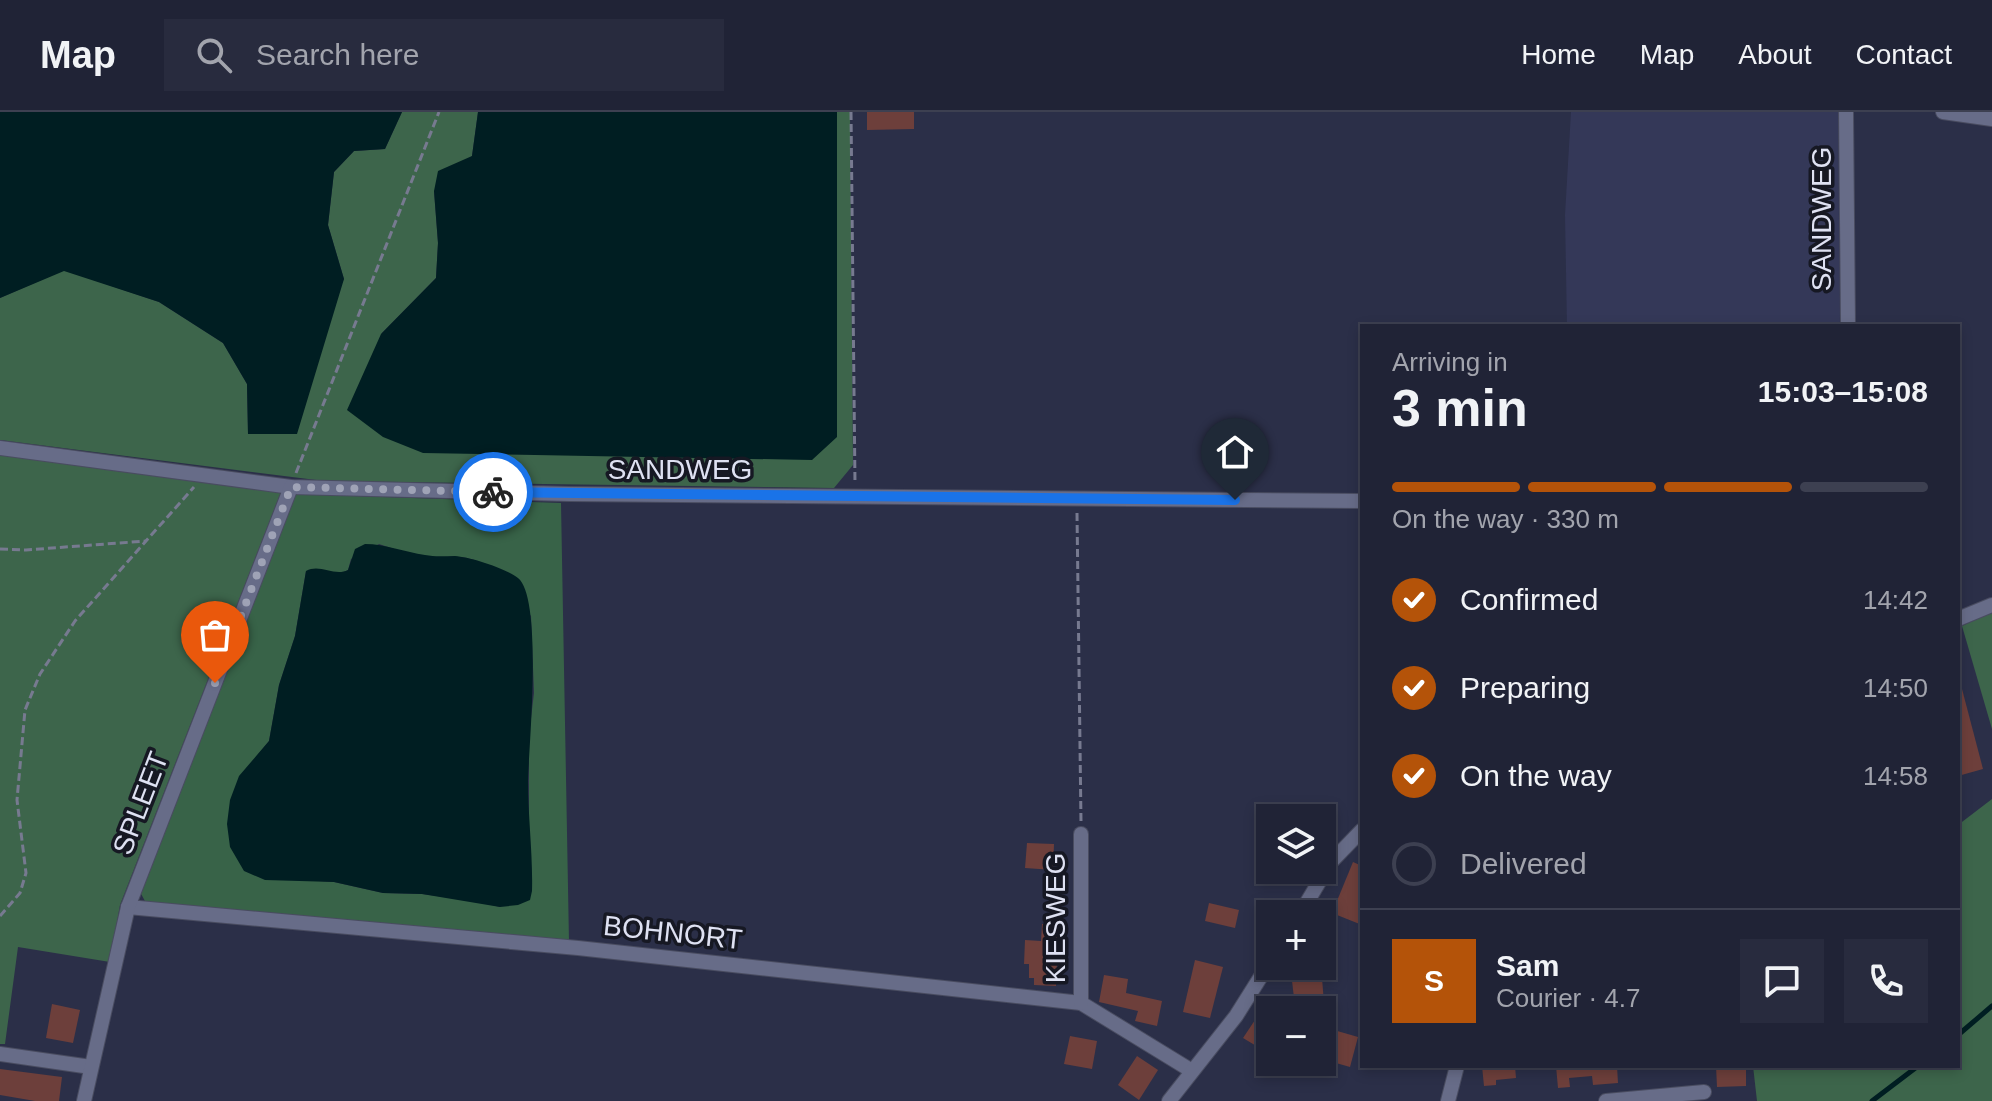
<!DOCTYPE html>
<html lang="en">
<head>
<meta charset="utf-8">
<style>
	:root { --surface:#202336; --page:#282b3e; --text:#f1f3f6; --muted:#a2a4ad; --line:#3d4051; --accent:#b45309 }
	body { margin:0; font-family:Helvetica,sans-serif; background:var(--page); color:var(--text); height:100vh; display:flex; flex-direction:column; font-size:30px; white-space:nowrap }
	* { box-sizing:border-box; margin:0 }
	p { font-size:26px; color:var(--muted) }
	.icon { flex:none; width:44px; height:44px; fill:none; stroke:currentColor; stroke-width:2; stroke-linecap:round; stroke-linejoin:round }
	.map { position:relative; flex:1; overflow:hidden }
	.drawer { position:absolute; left:1360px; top:212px; width:600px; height:744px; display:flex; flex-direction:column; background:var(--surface); border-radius:0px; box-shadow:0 4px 12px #0003,0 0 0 2px var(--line) }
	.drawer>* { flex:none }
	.tools { position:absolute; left:1256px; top:692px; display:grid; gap:16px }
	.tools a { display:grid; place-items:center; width:80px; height:80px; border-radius:0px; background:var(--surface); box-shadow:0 4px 12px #0003,0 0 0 2px var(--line); font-size:40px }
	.pin { position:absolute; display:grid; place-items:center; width:68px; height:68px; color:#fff; margin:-82px -34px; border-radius:50% 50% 50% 0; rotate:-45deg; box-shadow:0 0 8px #0007 }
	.pin .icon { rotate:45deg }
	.courier { position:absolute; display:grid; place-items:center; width:80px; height:80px; margin:-40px; border:6px solid #1a73e8; border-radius:50%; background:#fff; color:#222; box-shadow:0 2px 10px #0007 }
	.summary em { font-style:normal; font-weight:700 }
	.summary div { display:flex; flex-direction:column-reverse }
	.summary { display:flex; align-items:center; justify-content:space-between; height:136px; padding:0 32px }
	h1 { font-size:52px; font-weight:700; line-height:60px }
	.bar { display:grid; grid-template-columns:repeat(4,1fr); gap:12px 8px; align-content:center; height:96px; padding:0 32px }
	.bar i { height:10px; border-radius:6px; background:var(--line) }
	.bar .active { background:var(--accent) }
	.bar p { grid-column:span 4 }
	.line { display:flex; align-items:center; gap:20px; padding:0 32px; border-top:2px solid var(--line) }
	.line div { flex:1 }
	.round { display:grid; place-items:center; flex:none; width:84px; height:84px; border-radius:0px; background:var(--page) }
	ol { padding:0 32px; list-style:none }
	li { display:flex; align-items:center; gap:24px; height:88px }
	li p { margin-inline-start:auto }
	li .icon { padding:8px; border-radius:50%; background:var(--accent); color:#fff; stroke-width:4 }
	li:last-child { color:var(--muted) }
	li i { width:44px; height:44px; border:4px solid var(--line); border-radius:50% }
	header { display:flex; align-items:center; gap:48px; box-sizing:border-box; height:112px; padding:0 40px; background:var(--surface); border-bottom:2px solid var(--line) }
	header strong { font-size:38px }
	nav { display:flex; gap:44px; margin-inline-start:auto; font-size:28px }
	.search { width:560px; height:72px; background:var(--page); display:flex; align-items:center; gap:20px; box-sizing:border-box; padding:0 28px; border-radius:0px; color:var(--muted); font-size:30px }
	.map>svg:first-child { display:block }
	.built { fill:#343858 }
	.green { fill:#3d654b }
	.forest { fill:#386348; fill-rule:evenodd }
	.water { fill:#001e22 }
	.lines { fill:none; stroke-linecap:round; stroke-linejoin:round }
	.stream { stroke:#001e22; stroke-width:5 }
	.building { fill:#6d3f3b }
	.minor-casing { stroke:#494c60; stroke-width:16 }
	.path { stroke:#777a90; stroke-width:3; stroke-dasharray:8 4; stroke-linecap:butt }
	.minor { stroke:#676c88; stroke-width:14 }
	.done { stroke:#9fa3b6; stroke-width:8; stroke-dasharray:0 14.4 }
	.route { stroke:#1a73e8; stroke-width:10 }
	.labels { text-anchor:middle; stroke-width:7; stroke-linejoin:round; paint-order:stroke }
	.street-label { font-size:28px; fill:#dee1f2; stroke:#161823 }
</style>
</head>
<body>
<header>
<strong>Map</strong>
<div class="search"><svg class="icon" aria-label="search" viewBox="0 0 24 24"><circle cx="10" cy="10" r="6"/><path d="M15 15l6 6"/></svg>Search here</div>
<nav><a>Home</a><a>Map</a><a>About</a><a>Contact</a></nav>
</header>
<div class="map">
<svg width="1992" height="989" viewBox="0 0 1992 989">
	<rect width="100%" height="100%" fill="#2b2f48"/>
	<!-- built -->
	<polygon class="built" points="1571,0 1838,0 1840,214 1567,214 1565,103"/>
	<!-- green -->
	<g class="green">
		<polygon points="402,0 478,0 472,44 434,79 438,131 436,166 381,222 837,0 850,0 853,353 834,376 324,369 0,328 0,186 64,158 159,190 223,231 247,272 248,322 344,167 328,113 334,60 354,39 385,37"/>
		<polygon points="0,343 281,380 120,793 110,850 18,835 5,932 0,932"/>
		<polygon points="1992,500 1992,617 1962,514"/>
		<polygon points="1992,687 1992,989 1757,989 1753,954 1958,954 1958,713"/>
	</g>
	<!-- forest -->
	<path class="forest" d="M 294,382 L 561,391 L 569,830 L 146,791 L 139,778 ZM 379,432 C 397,438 416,444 435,445 C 451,445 465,443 479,450 L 531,504 L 534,581 L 529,623 L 529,706 L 500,795 L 475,789 L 422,782 L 383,781 L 334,770 L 304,768 L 256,645 L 269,629 L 279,573 L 295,524 L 306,459 L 342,461 L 348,458 L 351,447 Z"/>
	<!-- water -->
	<g class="water">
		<polygon points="0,0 402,0 385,37 354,39 334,60 328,113 344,167 297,322 248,322 247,272 223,231 159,190 64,159 0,186"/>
		<polygon points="478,0 837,0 837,325 812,348 423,341 383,325 347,298 381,222 436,166 438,131 434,79 438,59 472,44"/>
		<path d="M 365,432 C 385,432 405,440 425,443 C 435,445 445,444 455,444 C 470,445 505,456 518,466 C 543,486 529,633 528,669 C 528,706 533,742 532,779 L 530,788 L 518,793 L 500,795 L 422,782 L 383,781 L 334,770 L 265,768 L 244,759 L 230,735 L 227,712 L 230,688 L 239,664 L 269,629 L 279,573 L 295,524 L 306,459 C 320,451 334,465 348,458 L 355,437 Z"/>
	</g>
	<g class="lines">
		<!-- stream -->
		<g class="stream">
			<polyline points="1958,923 1992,894"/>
			<polyline points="1872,989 1918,954"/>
		</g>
	</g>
	<!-- building -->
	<g class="building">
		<polygon points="867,0 914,0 914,17 867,18"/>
		<polygon points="1962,577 1983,657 1958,664 1958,578"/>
		<polygon points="1027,731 1054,732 1053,758 1025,756"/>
		<polygon points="1353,750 1362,754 1362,813 1332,801"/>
		<polygon points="1209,791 1239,798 1235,816 1205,809"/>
		<polygon points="1042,812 1062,813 1061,827 1058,827 1056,874 1034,873 1034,866 1029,866 1029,852 1024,852 1025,828 1041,829"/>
		<polygon points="1195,848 1223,855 1210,906 1183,900"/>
		<polygon points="1104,863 1128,867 1126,881 1162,889 1157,914 1135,909 1138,899 1099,890"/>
		<polygon points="1322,866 1324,891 1295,894 1292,869"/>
		<polygon points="52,892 80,898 73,931 46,926"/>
		<polygon points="1257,905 1270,913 1258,935 1243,926"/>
		<polygon points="1327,916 1358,925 1350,955 1322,947 1322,931"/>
		<polygon points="1070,924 1097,929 1092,957 1064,952"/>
		<polygon points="1137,944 1158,958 1139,988 1118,973"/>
		<polygon points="1482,954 1515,954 1516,966 1496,968 1496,973 1484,974"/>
		<polygon points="1556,954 1617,954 1618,971 1593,973 1592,964 1569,966 1570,975 1558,976"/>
		<polygon points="1716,954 1746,954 1746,974 1717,975"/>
		<polygon points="0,957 62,965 59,989 35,989 0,983"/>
	</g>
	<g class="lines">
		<defs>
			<g id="minor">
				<polyline points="1846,0 1848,214"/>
				<polyline points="1943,0 1992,7"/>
				<polyline points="0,336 291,375 569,382 1362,389"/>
				<polyline points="1958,507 1992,493"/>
				<polyline points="128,795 578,836 1081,891 1192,959"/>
				<polyline points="1300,802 1331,750 1362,718"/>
				<polyline points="1081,891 1081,722"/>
				<polyline points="0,942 91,955"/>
				<polyline points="84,989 128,795 291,375"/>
				<polyline points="1169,989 1236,904 1270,850"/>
				<polyline points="1448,989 1457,954"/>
				<polyline points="1606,989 1704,980"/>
			</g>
		</defs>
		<!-- minor casing -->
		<use href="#minor" class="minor-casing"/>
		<!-- path -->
		<g class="path">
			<polyline points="851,0 855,372"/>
			<polyline points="296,361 439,0"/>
			<polyline points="1077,401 1081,710"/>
			<polyline points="0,437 26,438 146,429"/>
			<polyline points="0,804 20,781 26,761 17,688 25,598 40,562 75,509 194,375"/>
		</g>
		<!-- minor -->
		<use href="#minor" class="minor"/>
	</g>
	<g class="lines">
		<!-- done -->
		<polyline class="done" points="215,571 291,375 493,380"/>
		<!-- route -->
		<polyline class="route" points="493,380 1235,388"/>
	</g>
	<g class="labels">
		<!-- street labels -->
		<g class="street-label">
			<text transform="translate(1821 107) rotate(-90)" y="10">SANDWEG</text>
			<text x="680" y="367">SANDWEG</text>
			<text transform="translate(140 691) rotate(-69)" y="10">SPLEET</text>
			<text transform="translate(1055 806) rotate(-90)" y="10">KIESWEG</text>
			<text transform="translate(673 820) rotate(6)" y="10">BOHNORT</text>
		</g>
	</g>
</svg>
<div class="tools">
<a><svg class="icon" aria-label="layers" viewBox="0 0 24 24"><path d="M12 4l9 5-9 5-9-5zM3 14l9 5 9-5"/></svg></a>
<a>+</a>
<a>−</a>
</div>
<div class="pin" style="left:215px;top:571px;background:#ea580c"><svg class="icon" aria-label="bag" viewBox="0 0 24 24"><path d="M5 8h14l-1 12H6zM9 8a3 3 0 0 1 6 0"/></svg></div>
<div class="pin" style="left:1235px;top:388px;background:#1f2937"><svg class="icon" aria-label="home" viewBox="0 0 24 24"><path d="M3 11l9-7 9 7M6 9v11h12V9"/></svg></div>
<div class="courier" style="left:493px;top:380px"><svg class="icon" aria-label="bike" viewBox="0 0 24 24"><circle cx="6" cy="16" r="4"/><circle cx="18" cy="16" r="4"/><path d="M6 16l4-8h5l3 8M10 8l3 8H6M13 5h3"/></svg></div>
<section class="drawer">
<div class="summary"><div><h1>3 min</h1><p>Arriving in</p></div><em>15:03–15:08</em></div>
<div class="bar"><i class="active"></i><i class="active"></i><i class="active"></i><i></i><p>On the way · 330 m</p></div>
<ol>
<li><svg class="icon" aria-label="check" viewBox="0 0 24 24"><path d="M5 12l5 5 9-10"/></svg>Confirmed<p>14:42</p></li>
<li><svg class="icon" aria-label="check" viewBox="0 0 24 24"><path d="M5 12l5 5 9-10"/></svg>Preparing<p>14:50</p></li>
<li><svg class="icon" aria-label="check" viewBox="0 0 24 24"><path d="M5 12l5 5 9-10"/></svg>On the way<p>14:58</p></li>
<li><i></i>Delivered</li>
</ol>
<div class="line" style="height:144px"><b class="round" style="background:var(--accent);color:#fff">S</b><div><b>Sam</b><p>Courier · 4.7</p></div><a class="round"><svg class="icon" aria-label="chat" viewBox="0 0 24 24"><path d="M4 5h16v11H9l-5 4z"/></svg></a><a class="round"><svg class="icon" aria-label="phone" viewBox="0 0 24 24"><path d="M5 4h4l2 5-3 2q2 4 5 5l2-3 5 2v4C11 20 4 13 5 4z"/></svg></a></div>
</section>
</div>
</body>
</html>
